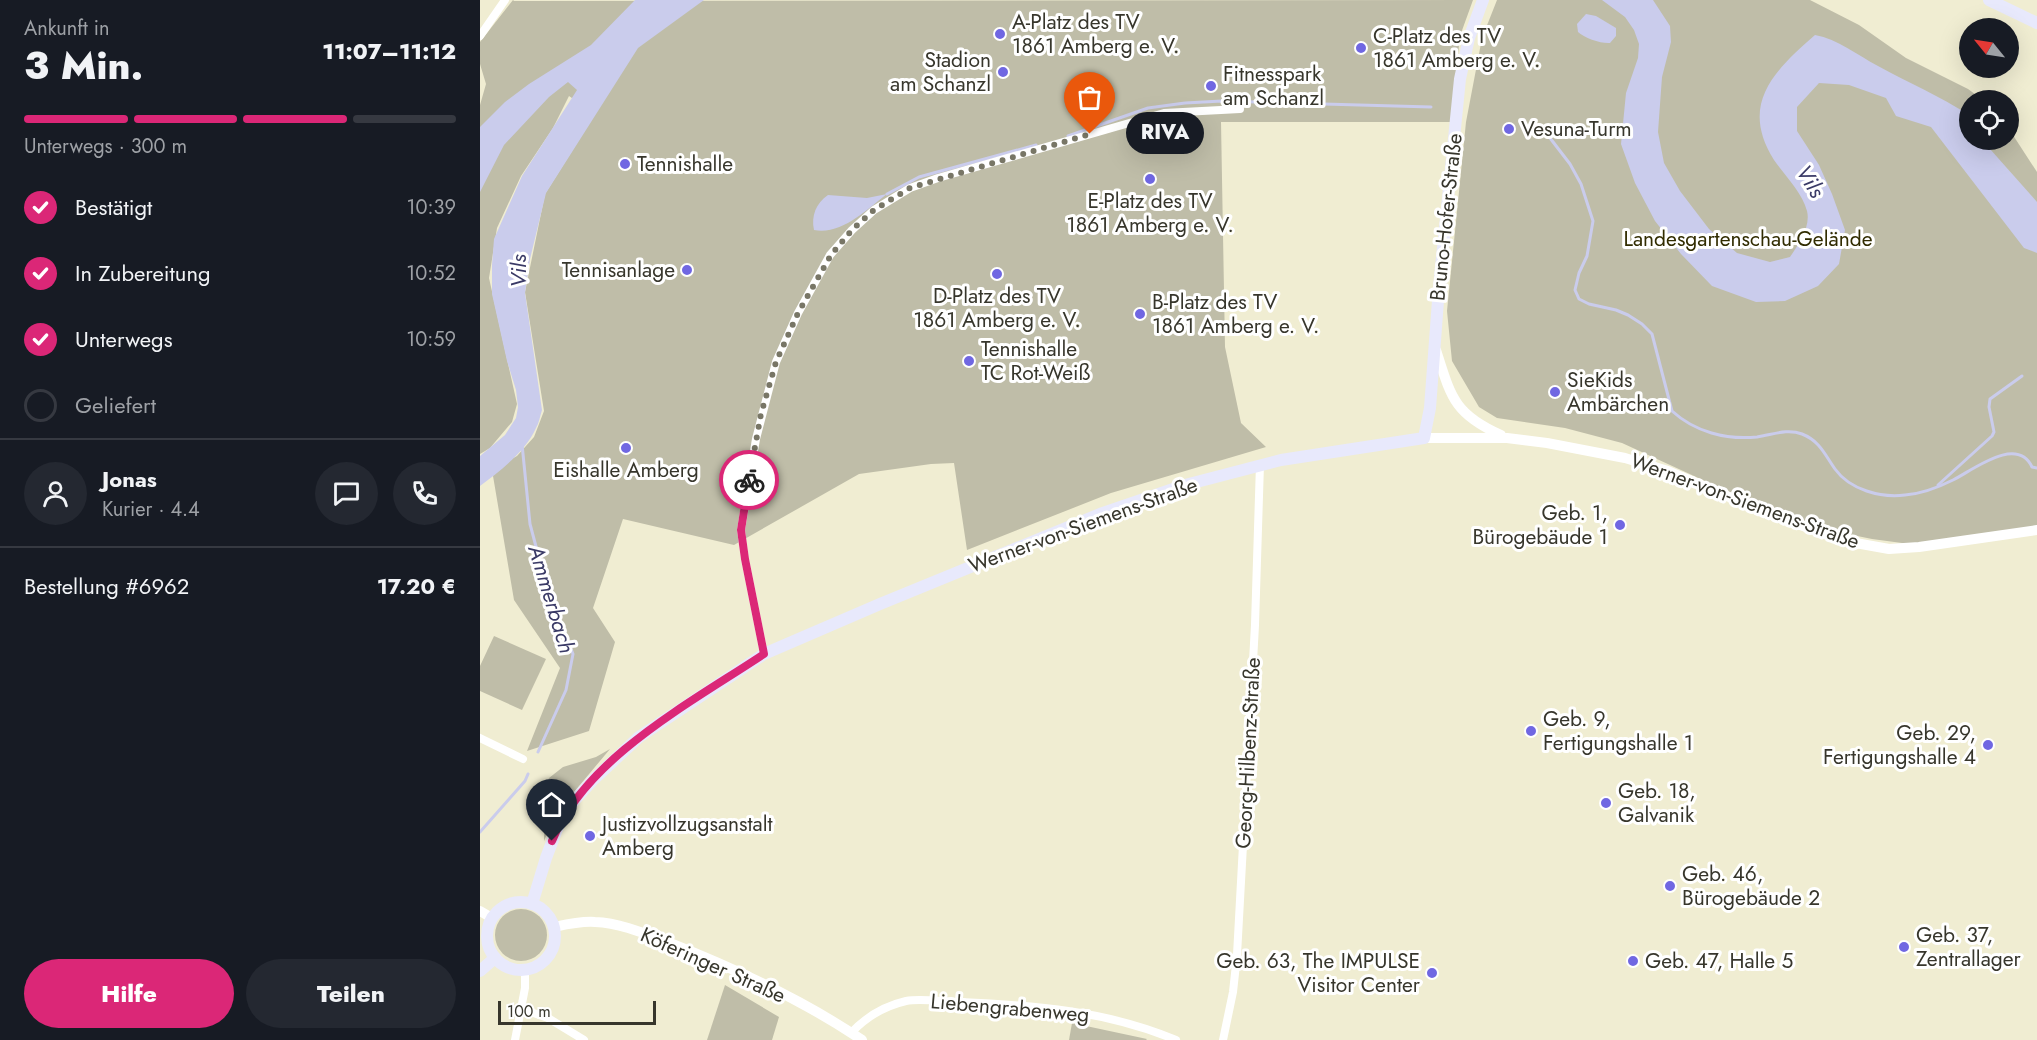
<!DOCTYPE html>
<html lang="de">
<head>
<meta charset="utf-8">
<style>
	:root { --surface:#171b24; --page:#242831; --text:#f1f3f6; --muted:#9ea1a6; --line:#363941; --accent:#db2777 }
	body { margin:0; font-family:Jost,sans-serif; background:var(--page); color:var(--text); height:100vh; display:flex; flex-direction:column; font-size:22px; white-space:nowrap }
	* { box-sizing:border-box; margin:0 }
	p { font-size:20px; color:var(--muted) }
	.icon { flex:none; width:33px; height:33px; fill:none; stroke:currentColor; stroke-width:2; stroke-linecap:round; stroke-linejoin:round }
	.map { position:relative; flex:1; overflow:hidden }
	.drawer { display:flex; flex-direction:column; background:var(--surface); width:480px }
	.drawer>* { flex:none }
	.needle { width:39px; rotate:300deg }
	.controls { position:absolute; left:1479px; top:18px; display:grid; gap:12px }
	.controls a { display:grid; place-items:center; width:60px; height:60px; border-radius:50%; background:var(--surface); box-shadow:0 6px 24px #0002; font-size:30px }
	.scale { position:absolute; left:18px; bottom:15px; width:158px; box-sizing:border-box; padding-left:6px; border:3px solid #37362c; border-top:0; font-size:16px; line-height:21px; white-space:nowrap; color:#37362c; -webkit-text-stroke:4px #fff; paint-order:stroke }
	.pin { position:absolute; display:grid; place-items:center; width:51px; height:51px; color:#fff; margin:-62px -26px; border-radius:50% 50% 50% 0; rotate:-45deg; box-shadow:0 0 6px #0007 }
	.pin .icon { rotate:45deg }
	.courier { position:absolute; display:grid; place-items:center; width:60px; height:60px; margin:-30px; border:4px solid #db2777; border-radius:50%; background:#fff; color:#222; box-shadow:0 2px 8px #0007 }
	.bubble { position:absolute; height:42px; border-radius:21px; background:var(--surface); box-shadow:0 6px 24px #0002; font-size:20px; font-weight:800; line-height:42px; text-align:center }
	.head em { font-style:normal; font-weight:800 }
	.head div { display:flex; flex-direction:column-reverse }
	.head { display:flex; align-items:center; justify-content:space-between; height:102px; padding:0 24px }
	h1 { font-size:39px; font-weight:800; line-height:45px }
	.bar { display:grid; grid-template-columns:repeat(4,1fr); gap:9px 6px; align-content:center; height:72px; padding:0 24px }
	.bar i { height:8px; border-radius:4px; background:var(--line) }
	.bar .active { background:var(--accent) }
	.bar p { grid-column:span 4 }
	.line { display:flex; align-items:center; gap:15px; padding:0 24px; border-top:2px solid var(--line) }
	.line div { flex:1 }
	.round { display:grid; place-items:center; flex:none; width:63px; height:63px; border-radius:32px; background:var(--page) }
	ol { padding:0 24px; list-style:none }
	li { display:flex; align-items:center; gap:18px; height:66px }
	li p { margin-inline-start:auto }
	li .icon { padding:6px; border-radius:50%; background:var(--accent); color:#fff; stroke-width:4 }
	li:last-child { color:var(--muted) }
	li i { width:33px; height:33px; border:3px solid var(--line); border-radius:50% }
	.action { display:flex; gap:12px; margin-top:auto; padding:12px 24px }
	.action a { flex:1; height:69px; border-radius:36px; background:var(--accent); color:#fff; font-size:24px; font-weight:800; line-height:69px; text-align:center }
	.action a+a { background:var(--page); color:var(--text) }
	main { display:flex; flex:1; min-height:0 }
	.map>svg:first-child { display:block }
	.green { fill:#bfbda8 }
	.water { fill:#caccec }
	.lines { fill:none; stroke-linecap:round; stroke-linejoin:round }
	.stream { stroke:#caccec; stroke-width:3 }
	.minor { stroke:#fff; stroke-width:8 }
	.tertiary { stroke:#fff; stroke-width:10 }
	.secondary { stroke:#e8e9fc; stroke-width:12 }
	.done { stroke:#787666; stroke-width:6; stroke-dasharray:0 10.8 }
	.route { stroke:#db2777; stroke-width:8 }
	.poi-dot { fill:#7067e2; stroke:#fff; stroke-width:2 }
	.labels { text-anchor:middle; stroke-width:6; stroke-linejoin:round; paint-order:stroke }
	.poi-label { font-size:21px; fill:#37362c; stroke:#fff; text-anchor:start }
	.street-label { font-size:21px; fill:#37362c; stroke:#fff }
	.park-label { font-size:21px; fill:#312c01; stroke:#fff }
	.water-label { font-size:22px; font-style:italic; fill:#3a3a66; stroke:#fff }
</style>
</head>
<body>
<main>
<section class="drawer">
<div class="head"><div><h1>3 Min.</h1><p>Ankunft in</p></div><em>11:07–11:12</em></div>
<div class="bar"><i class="active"></i><i class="active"></i><i class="active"></i><i></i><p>Unterwegs · 300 m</p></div>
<ol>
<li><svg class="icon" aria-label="check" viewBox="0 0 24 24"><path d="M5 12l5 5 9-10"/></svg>Bestätigt<p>10:39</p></li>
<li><svg class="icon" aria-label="check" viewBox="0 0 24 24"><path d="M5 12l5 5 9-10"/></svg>In Zubereitung<p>10:52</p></li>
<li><svg class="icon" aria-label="check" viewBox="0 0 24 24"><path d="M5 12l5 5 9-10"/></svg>Unterwegs<p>10:59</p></li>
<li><i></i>Geliefert</li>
</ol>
<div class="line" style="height:108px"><a class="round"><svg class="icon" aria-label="person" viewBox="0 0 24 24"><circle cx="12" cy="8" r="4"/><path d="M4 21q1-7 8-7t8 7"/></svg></a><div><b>Jonas</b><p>Kurier · 4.4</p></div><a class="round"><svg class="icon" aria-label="chat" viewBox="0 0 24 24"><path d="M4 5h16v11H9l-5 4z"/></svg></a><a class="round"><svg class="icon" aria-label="phone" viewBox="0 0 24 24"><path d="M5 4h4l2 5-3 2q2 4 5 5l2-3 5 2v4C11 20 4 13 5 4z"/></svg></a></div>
<div class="line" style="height:78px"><div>Bestellung #6962</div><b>17.20 €</b></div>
<div class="action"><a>Hilfe</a><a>Teilen</a></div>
</section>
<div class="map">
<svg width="1557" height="1040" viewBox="0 0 1557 1040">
	<rect width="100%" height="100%" fill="#f0edd2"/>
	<!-- green -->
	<g class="green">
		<polygon points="33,0 34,1 993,0 980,36 971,122 741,122 745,347 761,423 786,447 631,493 487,550 474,463 451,464 379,474 254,545 143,519 113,608 135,642 109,731 47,751 80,668 34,600 12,470 37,456 54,437 64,411 45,292 65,194 115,114 89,96 73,128 41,176 17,228 9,278 37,404 32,422 10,448 0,454 0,105 6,84 0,64 0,42"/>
		<polygon points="1017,0 1330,0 1379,25 1426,58 1488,89 1503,100 1490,100 1490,140 1528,140 1529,129 1557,172 1557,526 1437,545 1392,539 1348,530 1297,514 1142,443 1085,428 1017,418 999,407 972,361 967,311 986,122 1002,38"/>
		<polygon points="14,636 66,659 42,710 0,691 0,666"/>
		<polygon points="130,749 84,804 71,825 64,841 65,788 69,778 83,767 116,757"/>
		<circle cx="41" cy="935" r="26"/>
		<polygon points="245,985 299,1017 292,1040 227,1040"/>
		<polygon points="592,1023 667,1039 666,1040 589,1040"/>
	</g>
	<!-- water -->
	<g class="water">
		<path d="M 155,0 L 224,0 L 158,48 L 66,193 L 50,259 L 45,293 L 62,410 C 60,416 59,423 56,428 C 46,451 20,471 0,486 L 0,456 L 25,435 L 36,418 L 38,407 L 36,390 L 27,361 L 12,294 L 12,265 L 14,239 L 42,176 L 97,90 L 88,82 L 69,97 L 24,145 L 0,192 L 0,127 L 25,102 L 49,84 L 111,45 Z"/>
		<path d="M 1122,0 L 1173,0 L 1190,26 L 1191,42 L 1182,77 L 1178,132 L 1184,163 L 1200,191 L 1229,229 L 1257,253 L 1290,262 L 1310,257 C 1318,245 1331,227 1327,211 C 1322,192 1305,176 1294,160 C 1259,104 1294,71 1335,35 C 1358,39 1377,55 1398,66 C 1429,83 1460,96 1489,115 L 1490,140 L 1505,140 L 1510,149 L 1557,202 L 1557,253 L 1544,248 L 1451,127 L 1416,116 L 1406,98 L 1369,85 L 1339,83 L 1317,107 L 1317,131 L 1339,165 L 1352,194 L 1365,230 L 1359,264 L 1338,286 L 1305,301 L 1276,302 L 1232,286 L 1201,254 L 1175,221 L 1155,183 L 1141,144 L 1146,93 L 1158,58 L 1159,44 L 1154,30 L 1145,17 Z"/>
		<path d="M 1106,14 L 1116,16 L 1136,28 L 1136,36 L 1130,43 C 1122,44 1104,38 1098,32 L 1097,24 Z"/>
		<path d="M 407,194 C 386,210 362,235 334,230 C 331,216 336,203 348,195 L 387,198 Z"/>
	</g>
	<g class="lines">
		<!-- stream -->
		<g class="stream">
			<path d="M 1060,125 L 1090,164 L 1101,184 L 1113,221 L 1107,256 L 1099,273 L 1095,290 L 1099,299 L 1109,304 L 1136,310 L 1148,315 L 1162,324 L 1172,334 L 1192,411 C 1215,432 1246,440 1277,437 C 1292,435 1307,428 1322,434 C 1340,441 1345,455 1355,469 C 1370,490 1401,498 1425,495 C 1440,494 1459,487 1473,480 C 1493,470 1537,435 1552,467 L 1557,468"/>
			<polyline points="588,136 668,108 705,103 742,101 951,107"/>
			<polyline points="407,194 439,177 556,145"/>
			<polyline points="42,444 50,524 67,588 93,654 86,690 58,752"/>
			<polyline points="1458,485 1512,436 1514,432 1509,407 1510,399 1542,376"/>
			<polyline points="0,832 45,781 48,774"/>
		</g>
		<!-- minor -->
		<g class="minor">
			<polyline points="0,36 25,0"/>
			<polyline points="284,654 265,559 261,530 276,439 296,362 318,313 350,255 372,230 394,210 430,188 458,178 684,113 760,109"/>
			<polyline points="0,738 43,759"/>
			<polyline points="42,1009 68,1018 104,1040"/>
			<path d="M 371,1033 C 386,1017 404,1006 426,1001 C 442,998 463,1002 480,1002 C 554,1005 627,1011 696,1040"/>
			<polyline points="35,1040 45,988 45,970"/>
			<polyline points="743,1040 753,992 757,955 775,625 780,464"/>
		</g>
		<!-- tertiary -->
		<g class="tertiary">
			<path d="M 956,350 C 971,397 974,414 1021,435"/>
			<polyline points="944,438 1027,438 1067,443 1145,458 1188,471 1294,516 1370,542 1409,549 1439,547 1557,530"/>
			<polyline points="0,911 12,918"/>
			<path d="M 74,927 C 88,924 101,921 115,922 C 141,923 166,934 190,943 C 256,969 323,1000 382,1040"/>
		</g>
		<!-- secondary -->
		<g class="secondary">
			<polyline points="1509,0 1557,23"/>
			<circle cx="41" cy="936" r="34"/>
			<polyline points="52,904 66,858 79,824 92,803 114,779 159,737 284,654 400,604 620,514 705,485 801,460 944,438 950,408 959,287 980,79 989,38 1003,0"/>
			<polyline points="0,971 15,958"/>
		</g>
	</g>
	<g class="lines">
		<!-- done -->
		<polyline class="done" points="269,480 281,414 296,362 318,313 351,255 372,230 394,210 430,188 610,134"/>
		<!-- route -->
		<path class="route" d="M 72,841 C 105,758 212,702 284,654 L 265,559 L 261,530 L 269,480"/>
	</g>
	<!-- markers -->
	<g class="poi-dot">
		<circle cx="520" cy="34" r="6"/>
		<circle cx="881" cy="48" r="6"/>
		<circle cx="523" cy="72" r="6"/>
		<circle cx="731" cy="86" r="6"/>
		<circle cx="1029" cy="129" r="6"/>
		<circle cx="145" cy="164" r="6"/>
		<circle cx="670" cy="179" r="6"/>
		<circle cx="207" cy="270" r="6"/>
		<circle cx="517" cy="274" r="6"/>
		<circle cx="660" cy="314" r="6"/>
		<circle cx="489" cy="361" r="6"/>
		<circle cx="1075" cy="392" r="6"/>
		<circle cx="146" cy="448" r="6"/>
		<circle cx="1140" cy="525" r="6"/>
		<circle cx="1051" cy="731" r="6"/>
		<circle cx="1508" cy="745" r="6"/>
		<circle cx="1126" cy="803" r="6"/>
		<circle cx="110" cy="836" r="6"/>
		<circle cx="1190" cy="886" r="6"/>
		<circle cx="1424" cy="947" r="6"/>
		<circle cx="1153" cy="961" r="6"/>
		<circle cx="952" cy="973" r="6"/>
	</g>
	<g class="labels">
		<!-- poi labels -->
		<g class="poi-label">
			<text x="532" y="29">A-Platz des TV<tspan x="532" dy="24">1861 Amberg e. V.</tspan></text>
			<text x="893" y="43">C-Platz des TV<tspan x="893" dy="24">1861 Amberg e. V.</tspan></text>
			<text x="511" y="67" text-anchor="end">Stadion<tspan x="511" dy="24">am Schanzl</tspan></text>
			<text x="743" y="81">Fitnesspark<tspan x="743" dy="24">am Schanzl</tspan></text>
			<text x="1041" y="136">Vesuna-Turm</text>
			<text x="157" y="171">Tennishalle</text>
			<text x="670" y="208" text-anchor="middle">E-Platz des TV<tspan x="670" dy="24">1861 Amberg e. V.</tspan></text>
			<text x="195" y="277" text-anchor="end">Tennisanlage</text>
			<text x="517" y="303" text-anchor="middle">D-Platz des TV<tspan x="517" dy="24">1861 Amberg e. V.</tspan></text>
			<text x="672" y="309">B-Platz des TV<tspan x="672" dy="24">1861 Amberg e. V.</tspan></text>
			<text x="501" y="356">Tennishalle<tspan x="501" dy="24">TC Rot-Weiß</tspan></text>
			<text x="1087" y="387">SieKids<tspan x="1087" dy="24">Ambärchen</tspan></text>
			<text x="146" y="477" text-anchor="middle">Eishalle Amberg</text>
			<text x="1128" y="520" text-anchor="end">Geb. 1,<tspan x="1128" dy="24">Bürogebäude 1</tspan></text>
			<text x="1063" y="726">Geb. 9,<tspan x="1063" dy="24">Fertigungshalle 1</tspan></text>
			<text x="1496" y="740" text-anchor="end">Geb. 29,<tspan x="1496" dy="24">Fertigungshalle 4</tspan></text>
			<text x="1138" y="798">Geb. 18,<tspan x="1138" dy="24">Galvanik</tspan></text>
			<text x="122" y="831">Justizvollzugsanstalt<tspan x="122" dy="24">Amberg</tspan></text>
			<text x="1202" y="881">Geb. 46,<tspan x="1202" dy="24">Bürogebäude 2</tspan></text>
			<text x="1436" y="942">Geb. 37,<tspan x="1436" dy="24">Zentrallager</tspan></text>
			<text x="940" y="968" text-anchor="end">Geb. 63, The IMPULSE<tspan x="940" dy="24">Visitor Center</tspan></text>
			<text x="1165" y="968">Geb. 47, Halle 5</text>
		</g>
		<!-- street labels -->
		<g class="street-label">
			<text transform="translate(966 217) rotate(-84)" y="7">Bruno-Hofer-Straße</text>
			<text transform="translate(1265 501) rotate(20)" y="7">Werner-von-Siemens-Straße</text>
			<text transform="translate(603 525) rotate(-20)" y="7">Werner-von-Siemens-Straße</text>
			<text transform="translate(768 753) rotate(-87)" y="7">Georg-Hilbenz-Straße</text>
			<text transform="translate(233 965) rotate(24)" y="7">Köferinger Straße</text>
			<text transform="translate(530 1008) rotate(5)" y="7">Liebengrabenweg</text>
		</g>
		<!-- park labels -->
		<g class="park-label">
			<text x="1268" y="246">Landesgartenschau-Gelände</text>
		</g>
		<!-- water labels -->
		<g class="water-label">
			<text transform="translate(1331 181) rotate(59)" y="8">Vils</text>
			<text transform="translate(38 271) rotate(-90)" y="8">Vils</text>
			<text transform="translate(72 599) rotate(73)" y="8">Ammerbach</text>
		</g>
	</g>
</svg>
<div class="controls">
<a><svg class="needle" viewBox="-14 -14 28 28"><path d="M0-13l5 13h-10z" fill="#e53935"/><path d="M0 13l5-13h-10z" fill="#9ea1a6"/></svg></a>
<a><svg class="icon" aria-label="locate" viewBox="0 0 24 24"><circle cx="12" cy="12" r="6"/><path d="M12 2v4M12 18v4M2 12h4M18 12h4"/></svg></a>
</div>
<div class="scale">100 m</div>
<div class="pin" style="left:610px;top:134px;background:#ea580c"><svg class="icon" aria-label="bag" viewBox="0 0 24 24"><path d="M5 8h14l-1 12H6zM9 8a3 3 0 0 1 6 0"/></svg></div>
<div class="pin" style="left:72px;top:841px;background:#1f2937"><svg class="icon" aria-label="home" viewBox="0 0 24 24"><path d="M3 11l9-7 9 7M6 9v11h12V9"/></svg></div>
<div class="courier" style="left:269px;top:480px"><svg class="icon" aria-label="bike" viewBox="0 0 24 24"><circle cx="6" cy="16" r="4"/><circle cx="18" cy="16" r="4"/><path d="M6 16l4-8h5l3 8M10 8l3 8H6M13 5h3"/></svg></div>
<div class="bubble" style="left:646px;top:112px;width:78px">RIVA</div>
</div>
</main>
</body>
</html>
